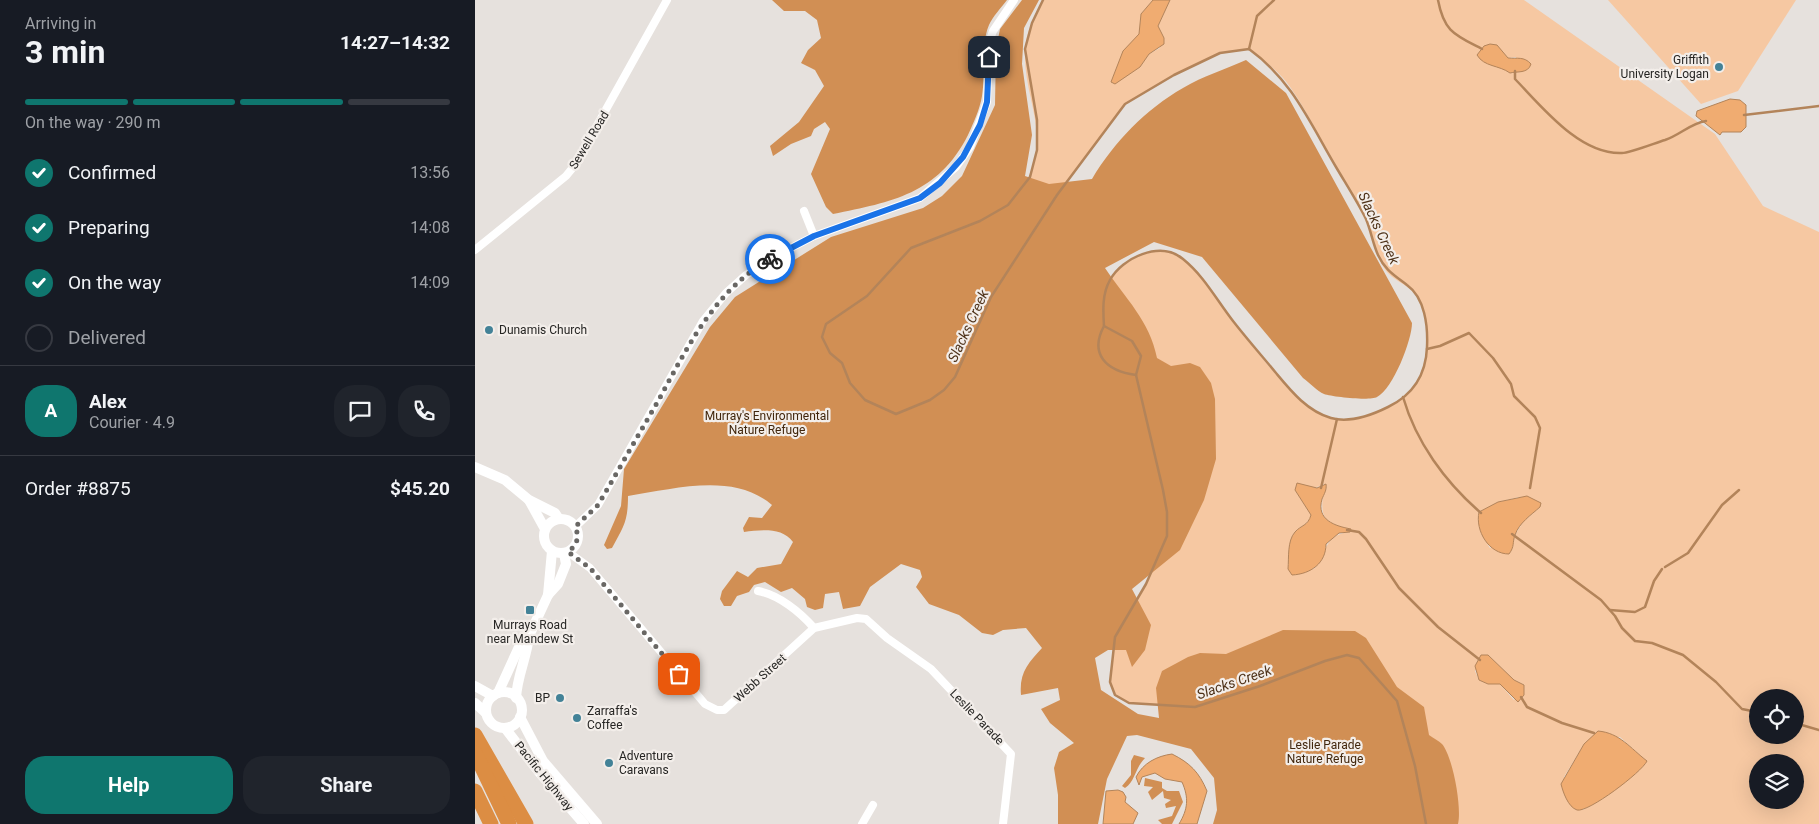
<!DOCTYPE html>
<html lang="en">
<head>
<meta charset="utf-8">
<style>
	:root { --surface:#171b24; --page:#20242c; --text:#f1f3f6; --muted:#9ea1a6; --line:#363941; --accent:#0f766e }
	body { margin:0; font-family:Roboto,sans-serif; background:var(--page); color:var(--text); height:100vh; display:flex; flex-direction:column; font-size:19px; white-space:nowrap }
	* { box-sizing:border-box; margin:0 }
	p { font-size:16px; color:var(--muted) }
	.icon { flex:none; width:28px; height:28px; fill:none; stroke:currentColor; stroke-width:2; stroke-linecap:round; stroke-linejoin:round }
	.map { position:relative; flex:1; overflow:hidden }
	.details { display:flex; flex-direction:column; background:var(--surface); width:475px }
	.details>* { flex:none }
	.controls { position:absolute; left:1274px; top:689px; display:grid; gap:10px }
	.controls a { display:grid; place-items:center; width:55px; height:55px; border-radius:50%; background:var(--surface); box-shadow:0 5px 20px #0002; font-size:25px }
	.pin { position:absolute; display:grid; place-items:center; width:42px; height:42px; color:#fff; margin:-21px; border-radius:10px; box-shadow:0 2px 8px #0006 }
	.courier { position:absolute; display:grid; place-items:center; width:50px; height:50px; margin:-25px; border:4px solid #1a73e8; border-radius:50%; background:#fff; color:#222; box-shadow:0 1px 6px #0007 }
	.head em { font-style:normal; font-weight:700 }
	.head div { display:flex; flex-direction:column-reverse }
	.head { display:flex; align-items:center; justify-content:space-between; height:85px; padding:0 25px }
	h1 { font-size:32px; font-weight:700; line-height:38px }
	.bar { display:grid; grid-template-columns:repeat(4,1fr); gap:8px 5px; align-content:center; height:60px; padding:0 25px }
	.bar i { height:6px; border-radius:4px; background:var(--line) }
	.bar .current { background:var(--accent) }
	.bar p { grid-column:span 4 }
	.line { display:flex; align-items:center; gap:12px; padding:0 25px; border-top:1px solid var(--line) }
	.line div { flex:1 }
	.round { display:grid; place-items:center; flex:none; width:52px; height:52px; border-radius:20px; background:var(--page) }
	ol { padding:0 25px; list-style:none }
	li { display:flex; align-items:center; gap:15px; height:55px }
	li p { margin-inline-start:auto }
	li .icon { padding:5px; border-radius:50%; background:var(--accent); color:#fff; stroke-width:4 }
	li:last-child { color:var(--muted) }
	li i { width:28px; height:28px; border:2px solid var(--line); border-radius:50% }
	.button { display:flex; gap:10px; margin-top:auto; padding:10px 25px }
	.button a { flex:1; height:58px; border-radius:20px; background:var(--accent); color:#fff; font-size:20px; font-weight:700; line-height:58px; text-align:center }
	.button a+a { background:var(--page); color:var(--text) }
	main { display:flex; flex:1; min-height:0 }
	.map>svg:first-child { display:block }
	.green { fill:#f6c8a2; fill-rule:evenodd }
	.forest { fill:#d18f54 }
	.water { fill:#f0ac71; stroke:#b3845a }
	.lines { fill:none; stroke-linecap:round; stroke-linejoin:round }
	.stream { stroke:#b3845a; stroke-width:2.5 }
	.minor { stroke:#fff; stroke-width:8 }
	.tertiary { stroke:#fff; stroke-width:10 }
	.motorway { stroke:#dc8d43; stroke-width:15 }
	.done { stroke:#696764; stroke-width:5; stroke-dasharray:0 9 }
	.route { stroke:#1a73e8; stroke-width:6 }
	.poi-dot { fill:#438297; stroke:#f3eeea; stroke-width:2 }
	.labels { text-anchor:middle; stroke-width:4.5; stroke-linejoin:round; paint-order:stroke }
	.poi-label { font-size:12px; fill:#262523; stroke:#f3eeea; text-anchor:start }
	.street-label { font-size:12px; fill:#262523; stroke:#f3eeea }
	.park-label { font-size:12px; fill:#41260c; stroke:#f3eeea }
	.water-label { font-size:14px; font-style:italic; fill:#4f331a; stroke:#f3eeea }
</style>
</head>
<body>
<main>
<section class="details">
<div class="head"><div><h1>3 min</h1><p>Arriving in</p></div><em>14:27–14:32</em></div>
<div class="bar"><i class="current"></i><i class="current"></i><i class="current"></i><i></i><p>On the way · 290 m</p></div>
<ol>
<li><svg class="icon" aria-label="check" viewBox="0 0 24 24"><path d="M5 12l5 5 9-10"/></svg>Confirmed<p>13:56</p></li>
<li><svg class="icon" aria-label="check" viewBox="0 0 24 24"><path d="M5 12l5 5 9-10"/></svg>Preparing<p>14:08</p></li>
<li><svg class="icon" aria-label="check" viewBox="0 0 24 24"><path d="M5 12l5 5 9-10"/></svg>On the way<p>14:09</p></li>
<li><i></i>Delivered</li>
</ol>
<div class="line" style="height:90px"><b class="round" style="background:var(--accent);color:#fff">A</b><div><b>Alex</b><p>Courier · 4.9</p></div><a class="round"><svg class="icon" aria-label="chat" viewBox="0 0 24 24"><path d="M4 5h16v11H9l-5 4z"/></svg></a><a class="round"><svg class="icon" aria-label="phone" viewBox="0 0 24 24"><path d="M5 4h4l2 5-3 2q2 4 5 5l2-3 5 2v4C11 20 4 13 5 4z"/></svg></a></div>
<div class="line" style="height:65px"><div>Order #8875</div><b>$45.20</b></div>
<div class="button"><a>Help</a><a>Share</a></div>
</section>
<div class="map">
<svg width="1344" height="824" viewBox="0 0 1344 824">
	<rect width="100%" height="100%" fill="#e6e1dd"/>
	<!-- green -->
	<g class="green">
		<path d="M 568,0 L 678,0 L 666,14 L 664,34 L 642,67 L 636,82 L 665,67 L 674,54 L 685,48 L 683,26 L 695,0 L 1049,0 L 1240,134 L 1288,206 L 1344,232 L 1344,824 L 951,824 L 696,705 L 654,703 L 640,695 L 635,682 L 640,637 L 671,585 L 684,556 L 634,281 C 649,260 681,240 706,257 C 729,273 741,298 757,319 C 776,345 828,414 858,419 C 870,420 883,418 894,415 C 911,411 935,398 942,382 C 953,359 955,333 948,308 C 941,286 924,285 912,272 C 900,257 898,236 891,220 C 883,201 871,185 861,167 C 846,141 827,100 808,78 C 798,67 786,58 774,49 L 745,53 L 699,75 L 650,104 L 582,195 L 544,192 C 582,141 548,103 550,51 C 550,34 560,14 568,0 ZM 1025,49 L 1033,58 L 1041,57 L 1043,72 L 1033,71 L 1029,68 L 1016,64 ZM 849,484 C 846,513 843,523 875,529 L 874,532 C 850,535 852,551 840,568 L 822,575 L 813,569 C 814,557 812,542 820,532 C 826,525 833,525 836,515 L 820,490 C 829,488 842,489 849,484 ZM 1044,497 L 1065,507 L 1048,522 L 1040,535 L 1015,548 C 1008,537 1001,525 1004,512 L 1023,502 ZM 1013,655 L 1039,680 L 1049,685 L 1039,700 L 1025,684 L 1013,684 L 1004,680 L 1000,671 ZM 1282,698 L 1320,698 L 1320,735 L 1282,735 ZM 1145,737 L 1171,761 L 1134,794 L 1108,810 L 1089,777 L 1109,744 ZM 1282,762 L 1320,762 L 1320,800 L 1282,800 Z"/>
		<polygon points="1133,0 1321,0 1263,91 1226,104"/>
	</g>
	<!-- forest -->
	<g class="forest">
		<path d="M 297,0 L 532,0 C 526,8 518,16 514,25 C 505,46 511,74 507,96 C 505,109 498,124 493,135 C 463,194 417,202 358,214 L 351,207 L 336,174 L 355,129 L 350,122 L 339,129 L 336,136 L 316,144 L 298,156 L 295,146 L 324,122 L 349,86 L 340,70 L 326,63 L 333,50 L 346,38 L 342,20 L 330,11 L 309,11 Z"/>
		<path d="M 547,0 L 564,0 L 549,28 L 547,64 L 557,135 L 550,176 L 574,184 L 617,179 C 639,142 671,109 708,88 C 728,76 751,69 771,60 L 811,93 L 937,323 C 937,340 918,389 902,397 C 895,401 858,397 849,394 C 842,391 835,383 828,378 L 727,257 L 679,242 L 630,268 C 650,298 675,321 682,358 L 696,366 L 715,363 L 725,367 L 736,383 L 740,399 L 741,459 L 729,500 L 705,550 L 657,589 L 676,625 L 670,650 L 657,667 L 651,650 L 633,650 L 620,658 L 626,690 L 663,714 L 684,718 L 681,688 L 687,671 L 713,657 L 725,653 L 751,654 L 808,630 L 880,631 L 891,638 L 922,687 L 949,707 L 954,735 C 958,738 964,741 967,744 C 978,757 987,808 983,824 L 738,824 L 742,810 L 739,778 L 716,749 L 662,735 L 652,736 L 632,779 L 623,824 L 583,824 L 583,795 L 579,768 L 584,752 L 599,743 L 575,723 L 566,709 L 585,700 L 583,688 L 546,695 C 544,673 553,663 567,648 L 551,628 L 528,630 L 518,635 L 507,633 L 484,615 L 454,604 L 441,587 L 447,577 L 445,570 L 426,564 L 395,587 L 385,606 L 368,609 L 364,592 L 350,594 L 348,608 L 340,610 L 332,607 L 330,599 L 317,588 L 306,592 L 290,582 L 279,585 L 274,592 L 262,596 L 256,606 L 249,606 L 245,599 L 247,591 L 262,571 L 273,577 L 282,568 L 306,564 L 318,542 C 307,527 286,530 269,532 L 268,528 L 274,517 L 287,518 L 297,505 C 258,472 200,489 153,496 C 153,521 149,526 137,548 L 132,549 L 129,545 L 146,506 L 149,469 L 235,327 L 260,297 L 356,237 L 448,208 L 467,196 L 487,176 L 520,105 L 521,49 L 525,29 Z"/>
		<path d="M 659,755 L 670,758 C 660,768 660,782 650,788 L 647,786 L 656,775 L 656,761 Z"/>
		<polygon points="670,778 687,782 687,788 692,791 704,791 708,802 697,824 687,824 683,820 697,816 701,806 691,808 690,804 696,800 689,798 688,791 677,800 673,792 678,787 669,786"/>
	</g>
	<!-- water -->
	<g class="water">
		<polygon points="678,0 695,0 683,26 689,38 689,44 674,54 665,67 640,84 636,82 648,51 664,34 666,14"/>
		<path d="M 1015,44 L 1022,45 L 1033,58 C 1042,59 1049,56 1056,64 C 1053,74 1042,71 1035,73 C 1024,65 1009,67 1002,55 L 1009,46 Z"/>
		<polygon points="1255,99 1265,100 1271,105 1271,127 1266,132 1247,132 1245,135 1221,116 1222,111"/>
		<path d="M 822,483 L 842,488 L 851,484 C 852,490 849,494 847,499 C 841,520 860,526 876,529 L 875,532 L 864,533 L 851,544 C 851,563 836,574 817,575 L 813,569 C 814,558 812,541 820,532 C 826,525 833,526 836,515 L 820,490 Z"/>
		<path d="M 1052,496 L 1066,503 L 1065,507 C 1056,515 1044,523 1040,535 C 1037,543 1040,546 1034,554 C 1014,554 1000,531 1004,512 L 1023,502 Z"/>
		<polygon points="1006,655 1013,655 1039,680 1049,685 1049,695 1043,702 1025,684 1013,684 1004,680 1000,666"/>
		<path d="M 1123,731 C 1145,733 1155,748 1172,761 C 1167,772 1113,813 1102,810 C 1093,807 1088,792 1086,784 L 1109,744 Z"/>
		<path d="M 697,754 C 715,763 724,772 732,791 L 722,824 L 704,824 C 713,809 714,798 707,782 L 690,779 L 680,773 L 667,777 L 664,785 L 661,777 C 668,763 682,756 697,754 Z"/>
		<polygon points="643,790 648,792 651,797 650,802 663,813 658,824 628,824 631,791"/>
	</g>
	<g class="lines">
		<!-- stream -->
		<g class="stream">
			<path d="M 568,0 L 557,23 L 550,49 L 562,120 L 562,150 L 555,177 L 533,205 L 505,221 L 436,248 L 392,296 L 351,324 L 347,337 L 355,353 L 367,363 L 375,383 L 390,400 L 421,414 L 455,400 L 469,390 L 480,377 L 516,297 L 582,195 L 650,104 L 699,75 L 745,53 L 774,49 C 817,80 835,123 861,167 C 871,184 882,201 891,219 C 896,231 898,244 903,255 C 910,270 919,275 932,285 C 950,298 953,326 952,347 C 951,374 938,395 913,407 C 897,415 874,423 856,418 C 832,411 816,391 801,373 C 787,356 772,339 758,321 C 741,299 729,276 708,259 C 685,240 647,258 635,280 C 627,294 628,310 629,326 L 657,341 L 666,356 L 661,375 L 688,490 L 692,512 L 692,536 L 671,584 L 640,637 L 635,682 L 640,695 L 654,703 L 720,707 L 785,686 L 850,661 L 872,655 L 884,658 L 922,701 L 940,766 L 951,824"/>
			<path d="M 963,0 C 969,32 980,35 1007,49"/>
			<polyline points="774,49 782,16 799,0"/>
			<path d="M 1040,71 L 1040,79 C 1067,107 1105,155 1147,153 C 1155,153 1180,143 1190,140 C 1205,135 1216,123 1231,121"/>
			<polyline points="1269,115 1344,106"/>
			<path d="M 629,326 C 614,354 631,371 661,375"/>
			<polyline points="952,349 965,346 994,333 1018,358 1036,384 1039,396 1060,417 1065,428 1055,488"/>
			<path d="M 928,397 C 941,442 970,482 1006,513"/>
			<polyline points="846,488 862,419"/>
			<polyline points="872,530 884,532 891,539 924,588 963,627 1005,660"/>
			<polyline points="1037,534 1126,600 1140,616 1147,628 1160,641 1177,643 1208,655 1241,682 1267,709 1282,712"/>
			<polyline points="1190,567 1213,553 1247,505 1264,490"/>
			<polyline points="1135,610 1160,612 1170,607 1179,581 1187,569"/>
			<polyline points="1046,697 1052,707 1087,723 1119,733"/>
			<polyline points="1320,723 1344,730"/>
		</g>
		<!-- minor -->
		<g class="minor">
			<polyline points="329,211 339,236"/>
			<polyline points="0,250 91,176 100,165 192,0"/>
			<polyline points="100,527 123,505 228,321 251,293 271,275 293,260 339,236 445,198 481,167 495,147 512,102 514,42 518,31 539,0"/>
			<polyline points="93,552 115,568 230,704 242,710 249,710 339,628 382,618 391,619 412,638 456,669 536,754 528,824"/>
			<path d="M 283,591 C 304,595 325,612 339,628"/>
			<polyline points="387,824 398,805"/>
		</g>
		<!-- tertiary -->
		<g class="tertiary">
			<polyline points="0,467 30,480 54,500 80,513 84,519"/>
			<polyline points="54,500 70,529"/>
			<circle cx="86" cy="536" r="17"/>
			<polyline points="73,595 77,551"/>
			<polyline points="0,686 18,696"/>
			<circle cx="29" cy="710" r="18"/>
			<polyline points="23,693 44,647 54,636 73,595 83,584 91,564 89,553"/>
			<path d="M 41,698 C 42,676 52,657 54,636"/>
			<polyline points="0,703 11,713"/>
			<polyline points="45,717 68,761 122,824"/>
			<polyline points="30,728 64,772 109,824"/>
		</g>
		<!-- motorway -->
		<g class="motorway">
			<polyline points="0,735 51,824"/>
			<polyline points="0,753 34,824"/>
			<polyline points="0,791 16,824"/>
		</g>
	</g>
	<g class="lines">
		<!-- done -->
		<path class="done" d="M 204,674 L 115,568 L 93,552 C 102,545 105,537 100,527 L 123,505 C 143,471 162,437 182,403 C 212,348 239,291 295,259"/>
		<!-- route -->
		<polyline class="route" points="295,259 339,236 445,198 465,183 488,157 505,125 512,102 514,57"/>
	</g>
	<!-- markers -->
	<g class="poi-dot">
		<circle cx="1244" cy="67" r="5"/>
		<circle cx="14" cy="330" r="5"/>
		<rect x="50" y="605" width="10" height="10" rx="2.5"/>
		<circle cx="85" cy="698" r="5"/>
		<circle cx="102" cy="718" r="5"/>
		<circle cx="134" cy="763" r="5"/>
	</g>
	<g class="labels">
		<!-- poi labels -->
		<g class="poi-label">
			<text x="1234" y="64" text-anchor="end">Griffith<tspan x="1234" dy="14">University Logan</tspan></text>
			<text x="24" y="334">Dunamis Church</text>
			<text x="55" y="629" text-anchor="middle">Murrays Road<tspan x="55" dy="14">near Mandew St</tspan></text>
			<text x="75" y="702" text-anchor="end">BP</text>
			<text x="112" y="715">Zarraffa's<tspan x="112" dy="14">Coffee</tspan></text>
			<text x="144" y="760">Adventure<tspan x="144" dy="14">Caravans</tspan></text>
		</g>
		<!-- street labels -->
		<g class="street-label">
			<text transform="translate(114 140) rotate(-59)" y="4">Sewell Road</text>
			<text transform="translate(285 678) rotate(-42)" y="4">Webb Street</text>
			<text transform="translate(502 717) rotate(46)" y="4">Leslie Parade</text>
			<text transform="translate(69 776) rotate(51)" y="4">Pacific Highway</text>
		</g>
		<!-- park labels -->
		<g class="park-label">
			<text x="292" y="420">Murray's Environmental<tspan x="292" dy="14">Nature Refuge</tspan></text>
			<text x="850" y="749">Leslie Parade<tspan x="850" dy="14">Nature Refuge</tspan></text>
		</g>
		<!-- water labels -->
		<g class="water-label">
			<text transform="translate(904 228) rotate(65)" y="5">Slacks Creek</text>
			<text transform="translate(493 326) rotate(-65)" y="5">Slacks Creek</text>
			<text transform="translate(759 682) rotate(-19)" y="5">Slacks Creek</text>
		</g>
	</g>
</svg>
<div class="controls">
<a><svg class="icon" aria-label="locate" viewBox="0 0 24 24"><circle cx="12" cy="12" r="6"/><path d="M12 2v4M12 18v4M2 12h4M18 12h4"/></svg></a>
<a><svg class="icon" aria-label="layers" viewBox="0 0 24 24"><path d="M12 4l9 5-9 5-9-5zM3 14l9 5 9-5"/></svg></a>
</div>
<div class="pin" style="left:204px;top:674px;background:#ea580c"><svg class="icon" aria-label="bag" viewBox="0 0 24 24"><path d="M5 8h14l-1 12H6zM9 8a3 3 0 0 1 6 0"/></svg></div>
<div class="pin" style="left:514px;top:57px;background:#1f2937"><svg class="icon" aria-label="home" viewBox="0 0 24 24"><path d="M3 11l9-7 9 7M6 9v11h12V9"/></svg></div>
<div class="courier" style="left:295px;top:259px"><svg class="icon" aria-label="bike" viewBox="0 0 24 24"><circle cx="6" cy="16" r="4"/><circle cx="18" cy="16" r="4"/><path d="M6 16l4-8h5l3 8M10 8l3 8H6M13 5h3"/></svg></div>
</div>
</main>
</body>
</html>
